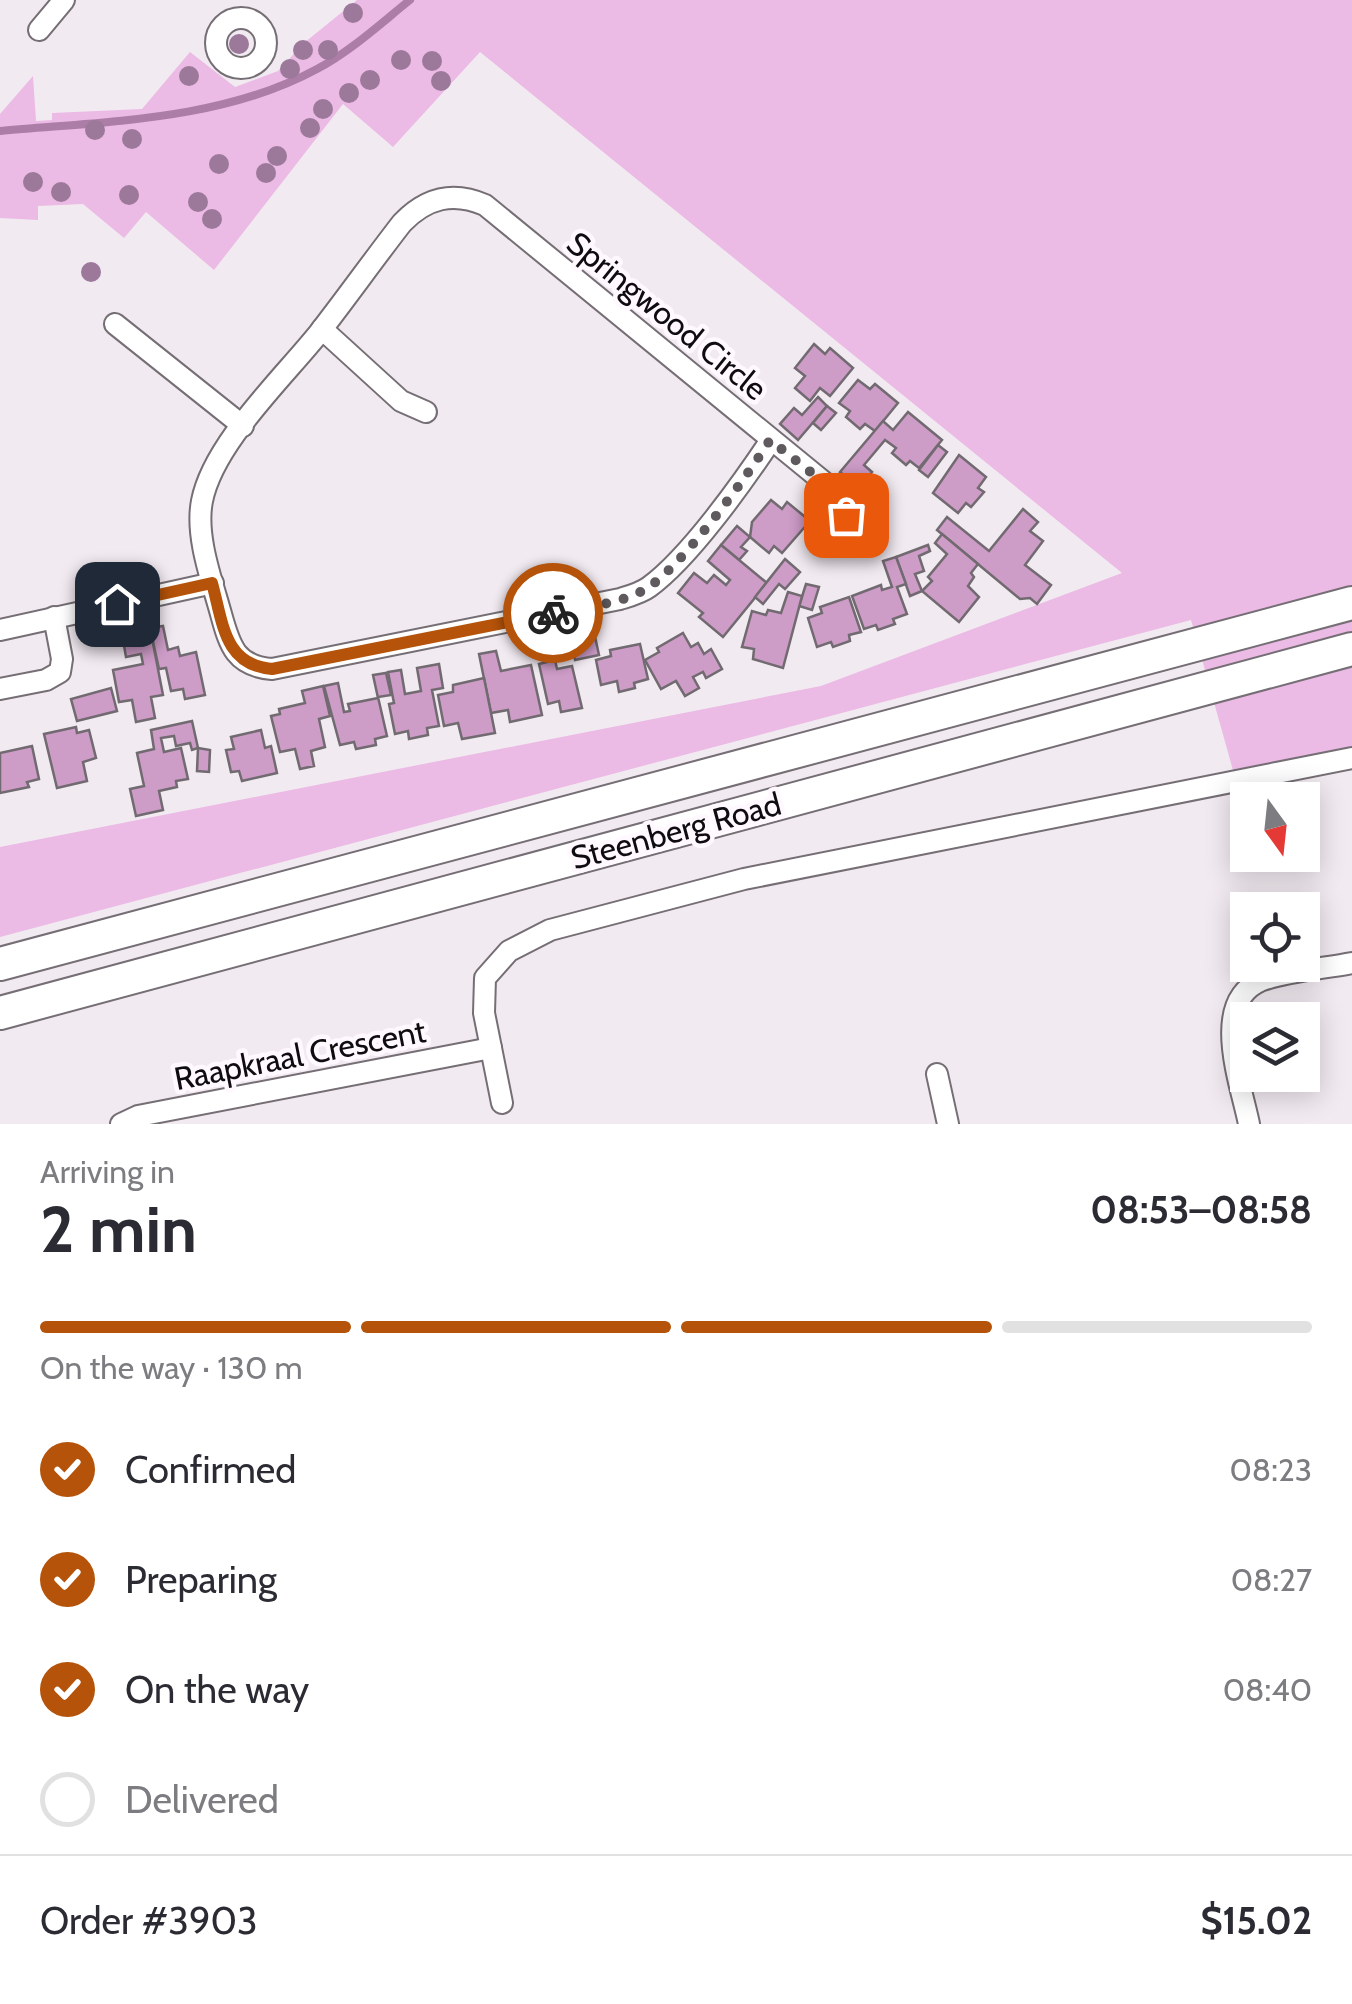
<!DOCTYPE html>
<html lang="en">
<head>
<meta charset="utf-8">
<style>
	:root { --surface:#fff; --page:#f7f7f7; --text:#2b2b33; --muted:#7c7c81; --line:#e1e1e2; --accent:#b45309 }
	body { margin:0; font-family:Cabin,sans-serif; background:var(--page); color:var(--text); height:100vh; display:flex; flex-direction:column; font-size:38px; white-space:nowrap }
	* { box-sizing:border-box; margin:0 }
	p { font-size:32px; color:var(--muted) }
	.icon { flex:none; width:55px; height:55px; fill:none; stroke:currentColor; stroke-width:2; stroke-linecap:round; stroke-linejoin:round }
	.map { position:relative; height:1124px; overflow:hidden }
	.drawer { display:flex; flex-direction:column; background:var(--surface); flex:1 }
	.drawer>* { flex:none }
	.needle { width:65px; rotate:165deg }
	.tools { position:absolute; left:1230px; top:782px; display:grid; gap:20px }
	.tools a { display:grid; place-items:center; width:90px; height:90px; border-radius:0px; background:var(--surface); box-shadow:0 5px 25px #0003; font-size:50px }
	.pin { position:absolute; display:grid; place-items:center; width:85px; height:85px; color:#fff; margin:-42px; border-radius:20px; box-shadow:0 5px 15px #0006 }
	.courier { position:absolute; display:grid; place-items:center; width:100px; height:100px; margin:-50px; border:8px solid #b45309; border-radius:50%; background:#fff; color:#222; box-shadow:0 2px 12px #0007 }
	.overview em { font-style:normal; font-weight:800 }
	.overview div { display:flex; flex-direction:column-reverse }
	.overview { display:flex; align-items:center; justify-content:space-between; height:170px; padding:0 40px }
	h1 { font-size:65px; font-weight:800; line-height:75px }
	.bar { display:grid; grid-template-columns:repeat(4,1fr); gap:15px 10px; align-content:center; height:120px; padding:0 40px }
	.bar i { height:12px; border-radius:8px; background:var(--line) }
	.bar .selected { background:var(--accent) }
	.bar p { grid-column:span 4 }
	.line { display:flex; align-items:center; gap:25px; padding:0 40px; border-top:2px solid var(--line) }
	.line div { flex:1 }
	ol { padding:0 40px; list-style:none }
	li { display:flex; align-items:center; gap:30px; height:110px }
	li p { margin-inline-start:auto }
	li .icon { padding:10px; border-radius:50%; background:var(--accent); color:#fff; stroke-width:4 }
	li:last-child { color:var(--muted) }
	li i { width:55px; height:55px; border:5px solid var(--line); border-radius:50% }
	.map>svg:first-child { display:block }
	.green { fill:#ebbae5 }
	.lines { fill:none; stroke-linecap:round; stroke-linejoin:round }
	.stream { stroke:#ac7da7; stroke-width:8 }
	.building { fill:#cd9cc7; stroke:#716a70; stroke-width:2.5 }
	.minor-casing { stroke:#756e74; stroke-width:24 }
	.primary-casing { stroke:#756e74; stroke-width:36 }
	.minor { stroke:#fff; stroke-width:20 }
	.primary { stroke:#fff; stroke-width:32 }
	.tree { fill:#9c799a }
	.done { stroke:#5e5a5d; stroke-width:10; stroke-dasharray:0 18 }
	.route { stroke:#b45309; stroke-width:12 }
	.labels { text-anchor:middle; stroke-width:9; stroke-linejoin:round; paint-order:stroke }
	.street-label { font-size:32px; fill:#0e0c0e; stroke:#fff8fe }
</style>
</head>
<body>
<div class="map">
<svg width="1352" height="1124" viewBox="0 0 1352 1124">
	<rect width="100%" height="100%" fill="#f2eaf1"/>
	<!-- green -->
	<polygon class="green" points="357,0 1352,0 1352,758 1236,781 1191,620 0,937 0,847 821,686 1122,573 480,52 393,147 343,104 214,270 146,212 124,238 83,204 38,206 38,220 0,218 0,114 33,76 36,121 52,120 52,113 142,109 190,52 235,87 278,71 304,43"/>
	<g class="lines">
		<!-- stream -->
		<path class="stream" d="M 0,131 C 106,121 221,121 317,69 C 351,51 380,24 410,0"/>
	</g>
	<!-- building -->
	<g class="building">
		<polygon points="814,344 825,354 830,348 853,368 830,396 820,388 810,401 795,388 805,376 795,368"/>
		<polygon points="858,380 870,389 875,384 898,403 875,431 865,424 860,429 846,417 850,411 839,403"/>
		<polygon points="818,397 827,406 798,440 780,424 794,408 802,415"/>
		<polygon points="827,406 836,413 821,430 813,423"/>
		<polygon points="908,412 942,440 919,468 910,461 906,465 892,453 896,448 885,440 864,465 872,472 859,488 840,472 883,421 893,430"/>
		<polygon points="938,445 947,452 928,477 919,470"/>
		<polygon points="959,455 986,477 978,488 984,492 971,507 966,503 958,513 933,493"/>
		<polygon points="771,500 782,509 787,502 810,521 782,553 774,546 769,553 750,537 752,522"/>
		<polygon points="1023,509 1038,522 1030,531 1043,541 1025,565 1051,585 1037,604 1030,598 1020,599 937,530 947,517 989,551"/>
		<polygon points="737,526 750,537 741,547 747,551 739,560 721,545"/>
		<polygon points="942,534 978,564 971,573 974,577 968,586 979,597 959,622 922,591 932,581 928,577 947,554 935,543"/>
		<polygon points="721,545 767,583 723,637 699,617 703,613 678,593 694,573 707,583 714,575 726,585 730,580 708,561"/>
		<polygon points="928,545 930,551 919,556 924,571 915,574 922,591 910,596 896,557"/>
		<polygon points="896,557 906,584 897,587 907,614 893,619 895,624 878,630 876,625 864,629 852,596 881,585 882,590 892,587 883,561"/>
		<polygon points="785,559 800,572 785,589 779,584 763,604 755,597"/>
		<polygon points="806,584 819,587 812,610 799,606"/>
		<polygon points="788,592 802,596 783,668 753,659 754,649 742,647 752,611 766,615 768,610 781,613"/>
		<polygon points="849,597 861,632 849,635 850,641 833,647 831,642 817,647 808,618 822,613 820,607"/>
		<polygon points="163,626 168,650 178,647 180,656 196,652 205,695 185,699 183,689 171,691 166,668 159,669 150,628"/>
		<polygon points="150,628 163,695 151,697 155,718 136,722 132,700 119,702 113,670 143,664 141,654 126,657 122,634"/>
		<polygon points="594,632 599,655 575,660 571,638"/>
		<polygon points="683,633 691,647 698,643 704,654 711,649 722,669 706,678 703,672 693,677 699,688 685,696 676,681 661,689 645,660 659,652 657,648"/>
		<polygon points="640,644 648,679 634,683 635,688 619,692 617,681 601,685 596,660 611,656 610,650"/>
		<polygon points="496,651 501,671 531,665 542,715 510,722 508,710 491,713 479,654"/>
		<polygon points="555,660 557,669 572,666 582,708 561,712 559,701 548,704 539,664"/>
		<polygon points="439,664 443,688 432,690 439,726 427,728 428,735 409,739 408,731 395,734 389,704 394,703 388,672 401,670 405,694 421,691 417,668"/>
		<polygon points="386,673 391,695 378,697 387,736 375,739 376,745 356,749 354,742 340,745 324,686 338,683 344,712 350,711 348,704 378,698 373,675"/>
		<polygon points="484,678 495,733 462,739 458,723 444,726 438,695 453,692 453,685"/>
		<polygon points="323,686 330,716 319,719 325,747 311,751 314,766 300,769 295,749 280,752 271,716 280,714 279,709 305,703 302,691"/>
		<polygon points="111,688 117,711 77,721 71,699"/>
		<polygon points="192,721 198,748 192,750 190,743 176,746 174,736 161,738 164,752 181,748 188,779 176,781 177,787 159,791 163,810 136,816 130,789 144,786 137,753 154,749 151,730"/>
		<polygon points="76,727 77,733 89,730 96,758 83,762 87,781 57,788 44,734"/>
		<polygon points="261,730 265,748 271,746 277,773 242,781 239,771 231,772 226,750 234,749 231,737"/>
		<polygon points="32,746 39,779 27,782 29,787 0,793 0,753"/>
		<polygon points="198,748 210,750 209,772 197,771"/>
	</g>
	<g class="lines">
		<defs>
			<g id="minor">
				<circle cx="241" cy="43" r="25"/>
				<polyline points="39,30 64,0"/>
				<polyline points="115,324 243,426"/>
				<polyline points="322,329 401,401 426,412"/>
				<path d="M 771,440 C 743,482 689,558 649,587 C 641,593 630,596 620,599 L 272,669 C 236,666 230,647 221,614 C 212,581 195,536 202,501 C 213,444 282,379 319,333 C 347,297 374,259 402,223 C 426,198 453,191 485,205 L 836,492 L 843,504 L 847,529"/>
				<polyline points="0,630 213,583"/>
				<polyline points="0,689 46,680 60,672 62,659 54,617"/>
				<polyline points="937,1074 948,1124"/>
				<polyline points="502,1103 484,1013 485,978 509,951 550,930 744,879 1352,758"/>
				<polyline points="121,1124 138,1116 491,1048"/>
				<path d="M 1249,1124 C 1241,1084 1210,1003 1260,981 C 1282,972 1327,968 1352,963"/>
			</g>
			<g id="primary">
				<polyline points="0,964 1352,603"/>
				<polyline points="0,1013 1352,649"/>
			</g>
		</defs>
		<!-- minor casing -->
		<use href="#minor" class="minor-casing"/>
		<!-- primary casing -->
		<use href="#primary" class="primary-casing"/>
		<!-- minor -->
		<use href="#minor" class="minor"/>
		<!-- primary -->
		<use href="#primary" class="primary"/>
	</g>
	<!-- trees -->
	<g class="tree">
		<circle cx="353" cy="13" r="10"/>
		<circle cx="239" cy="44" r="10"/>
		<circle cx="303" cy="50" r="10"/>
		<circle cx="328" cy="50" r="10"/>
		<circle cx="401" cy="60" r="10"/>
		<circle cx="432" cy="61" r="10"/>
		<circle cx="290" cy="69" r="10"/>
		<circle cx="189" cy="76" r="10"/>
		<circle cx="370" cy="80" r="10"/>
		<circle cx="441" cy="81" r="10"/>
		<circle cx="349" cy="93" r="10"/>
		<circle cx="323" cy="109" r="10"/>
		<circle cx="310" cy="128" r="10"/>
		<circle cx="95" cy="130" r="10"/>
		<circle cx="132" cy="139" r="10"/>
		<circle cx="277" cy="156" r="10"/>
		<circle cx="219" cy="164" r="10"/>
		<circle cx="266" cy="173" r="10"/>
		<circle cx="33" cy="182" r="10"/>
		<circle cx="61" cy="192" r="10"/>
		<circle cx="129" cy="195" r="10"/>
		<circle cx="198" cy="202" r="10"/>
		<circle cx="212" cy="219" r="10"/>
		<circle cx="91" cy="272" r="10"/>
	</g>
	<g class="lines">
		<!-- done -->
		<path class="done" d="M 553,613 C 582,607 618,605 644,590 C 679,571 748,475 770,440 L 836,492 L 846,515"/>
		<!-- route -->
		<path class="route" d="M 117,604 L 212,583 C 223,623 224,665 272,669 L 553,613"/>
	</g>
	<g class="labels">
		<!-- street labels -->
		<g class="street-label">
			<text transform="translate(667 316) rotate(39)" y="11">Springwood Circle</text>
			<text transform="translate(676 831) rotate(-15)" y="11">Steenberg Road</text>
			<text transform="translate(300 1055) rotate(-11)" y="11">Raapkraal Crescent</text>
		</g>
	</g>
</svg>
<div class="tools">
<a><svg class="needle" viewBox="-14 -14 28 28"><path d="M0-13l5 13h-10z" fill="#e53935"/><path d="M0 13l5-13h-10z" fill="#7c7c81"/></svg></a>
<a><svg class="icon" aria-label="locate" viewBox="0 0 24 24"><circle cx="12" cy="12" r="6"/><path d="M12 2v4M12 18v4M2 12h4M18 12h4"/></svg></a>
<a><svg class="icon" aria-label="layers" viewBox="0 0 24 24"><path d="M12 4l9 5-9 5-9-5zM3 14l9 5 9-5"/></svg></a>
</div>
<div class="pin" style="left:846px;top:515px;background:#ea580c"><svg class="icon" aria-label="bag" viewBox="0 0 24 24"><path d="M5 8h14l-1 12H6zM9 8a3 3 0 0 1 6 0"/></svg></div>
<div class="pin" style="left:117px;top:604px;background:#1f2937"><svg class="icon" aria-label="home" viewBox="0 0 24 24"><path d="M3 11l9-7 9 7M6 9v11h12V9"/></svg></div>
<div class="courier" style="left:553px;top:613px"><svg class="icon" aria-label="bike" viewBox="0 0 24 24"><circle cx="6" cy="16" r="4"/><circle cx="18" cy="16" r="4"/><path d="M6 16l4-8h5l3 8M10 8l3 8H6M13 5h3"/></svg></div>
</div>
<section class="drawer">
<div class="overview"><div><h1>2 min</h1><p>Arriving in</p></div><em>08:53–08:58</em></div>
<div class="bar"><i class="selected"></i><i class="selected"></i><i class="selected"></i><i></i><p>On the way · 130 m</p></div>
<ol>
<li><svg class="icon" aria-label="check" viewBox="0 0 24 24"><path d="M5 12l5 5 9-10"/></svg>Confirmed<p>08:23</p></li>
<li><svg class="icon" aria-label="check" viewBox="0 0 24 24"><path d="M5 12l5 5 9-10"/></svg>Preparing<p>08:27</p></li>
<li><svg class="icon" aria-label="check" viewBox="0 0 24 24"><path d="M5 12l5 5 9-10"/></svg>On the way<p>08:40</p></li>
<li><i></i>Delivered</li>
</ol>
<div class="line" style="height:130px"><div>Order #3903</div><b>$15.02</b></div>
</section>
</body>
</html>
